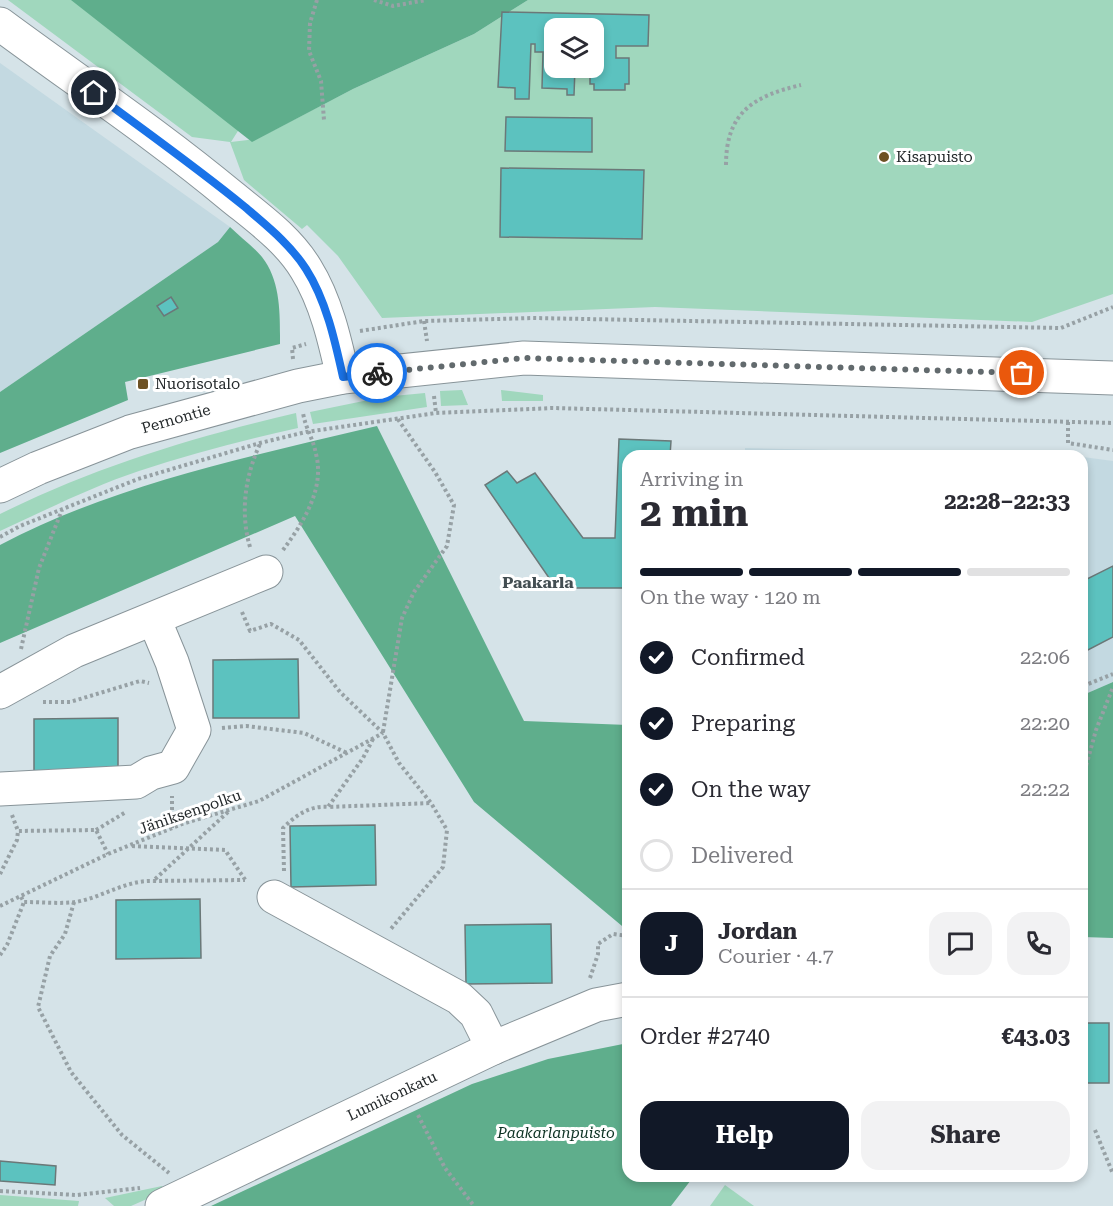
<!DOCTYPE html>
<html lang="en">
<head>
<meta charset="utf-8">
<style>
	:root { --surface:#fff; --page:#f2f2f3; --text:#2b2b33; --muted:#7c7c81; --line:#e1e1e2; --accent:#111827 }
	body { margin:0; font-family:"Roboto Serif",serif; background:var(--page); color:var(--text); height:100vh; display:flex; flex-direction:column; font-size:22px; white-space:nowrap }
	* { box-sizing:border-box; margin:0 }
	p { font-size:20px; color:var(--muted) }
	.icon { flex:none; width:33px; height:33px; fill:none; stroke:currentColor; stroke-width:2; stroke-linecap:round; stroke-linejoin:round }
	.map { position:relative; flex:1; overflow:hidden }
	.panel { position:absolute; left:622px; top:450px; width:466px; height:732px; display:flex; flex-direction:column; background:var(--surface); border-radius:18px; box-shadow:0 3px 9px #0003 }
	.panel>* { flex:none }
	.buttons { position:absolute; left:544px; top:18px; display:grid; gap:12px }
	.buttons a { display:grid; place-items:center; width:60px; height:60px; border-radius:12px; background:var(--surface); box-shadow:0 3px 9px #0003; font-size:30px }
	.pin { position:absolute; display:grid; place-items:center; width:51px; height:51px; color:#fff; margin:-26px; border:3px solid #fff; border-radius:50%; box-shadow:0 2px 6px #0007 }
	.courier { position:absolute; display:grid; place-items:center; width:60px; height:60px; margin:-30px; border:4px solid #1a73e8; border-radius:50%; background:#fff; color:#222; box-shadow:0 2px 8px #0007 }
	.overview em { font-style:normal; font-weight:700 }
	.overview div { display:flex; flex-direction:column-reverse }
	.overview { display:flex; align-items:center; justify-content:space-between; height:102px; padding:0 18px }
	h1 { font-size:39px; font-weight:700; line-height:45px }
	.bar { display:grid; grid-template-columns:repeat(4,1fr); gap:9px 6px; align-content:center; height:72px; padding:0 18px }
	.bar i { height:8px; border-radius:4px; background:var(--line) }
	.bar .active { background:var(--accent) }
	.bar p { grid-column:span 4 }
	.line { display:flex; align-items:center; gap:15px; padding:0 18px; border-top:2px solid var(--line) }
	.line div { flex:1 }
	.round { display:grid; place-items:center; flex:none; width:63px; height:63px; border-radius:18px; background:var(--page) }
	ol { padding:0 18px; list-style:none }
	li { display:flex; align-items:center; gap:18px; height:66px }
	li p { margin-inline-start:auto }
	li .icon { padding:6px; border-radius:50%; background:var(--accent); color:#fff; stroke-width:4 }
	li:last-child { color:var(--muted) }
	li i { width:33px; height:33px; border:3px solid var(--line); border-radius:50% }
	.primary-button { display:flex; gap:12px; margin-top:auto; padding:12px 18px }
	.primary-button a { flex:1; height:69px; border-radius:18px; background:var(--accent); color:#fff; font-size:24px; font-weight:700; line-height:69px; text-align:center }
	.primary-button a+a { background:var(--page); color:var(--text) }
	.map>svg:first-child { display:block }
	.built { fill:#c3d9e1 }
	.green { fill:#a0d7bd; fill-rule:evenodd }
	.forest { fill:#5fae8c }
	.building { fill:#5cc2bf; stroke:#6b7878; stroke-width:1.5 }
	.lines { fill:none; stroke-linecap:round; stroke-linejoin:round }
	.minor-casing { stroke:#889499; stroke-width:35 }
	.path { stroke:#97a1a5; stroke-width:4; stroke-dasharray:3 3; stroke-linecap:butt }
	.minor { stroke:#fff; stroke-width:33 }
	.done { stroke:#626a6d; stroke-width:6; stroke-dasharray:0 10.8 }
	.route { stroke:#1a73e8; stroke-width:8 }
	.poi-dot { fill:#6d5124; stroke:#fff; stroke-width:2 }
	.labels { text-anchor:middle; stroke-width:6; stroke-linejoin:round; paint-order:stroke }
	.poi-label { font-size:15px; fill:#24292b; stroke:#fff; text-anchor:start }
	.street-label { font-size:15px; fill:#24292b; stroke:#fff }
	.park-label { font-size:15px; font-style:italic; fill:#0d3223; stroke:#fff }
	.neighbourhood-label { font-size:16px; font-weight:bold; fill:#434e52; stroke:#fff }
</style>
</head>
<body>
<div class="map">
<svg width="1113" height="1206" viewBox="0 0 1113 1206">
	<rect width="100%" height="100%" fill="#d5e3e8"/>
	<!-- built -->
	<g class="built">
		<polygon points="0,63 230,227 218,242 0,392"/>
		<polygon points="745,448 1062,455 1072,456 745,456"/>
		<polygon points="1083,457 1113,461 1113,682 1083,695"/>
	</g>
	<!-- green -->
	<g class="green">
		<path d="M 8,0 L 231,0 L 253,107 L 231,142 L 257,139 L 353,89 L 474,34 L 528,0 L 1113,0 L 1113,294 L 1032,322 L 655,307 L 382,318 L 338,256 L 307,225 L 302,229 L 244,180 L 230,142 L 192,137 ZM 555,28 L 594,28 L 594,68 L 555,68 Z"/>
		<polygon points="462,390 468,405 441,406 440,391"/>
		<polygon points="501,390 543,395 543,401 502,401"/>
		<polygon points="425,393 427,407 313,424 310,412 383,397"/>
		<path d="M 296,413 L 298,428 C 244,440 191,454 139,471 C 91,487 46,510 0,531 L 0,514 C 95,467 193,437 296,413 Z"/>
		<polygon points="725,1185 754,1206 710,1206"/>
		<polygon points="162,1186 165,1191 131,1206 114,1206 105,1198"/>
		<polygon points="0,1195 79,1201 78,1206 0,1206"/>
	</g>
	<!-- forest -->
	<g class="forest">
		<polygon points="71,0 528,0 474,34 353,89 252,142"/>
		<path d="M 230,227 C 240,237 253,246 262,257 C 281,281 280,315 280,344 L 125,382 L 128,400 L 0,453 L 0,392 L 218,242 Z"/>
		<path d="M 377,426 L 524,721 L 628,725 L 628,931 L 474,802 L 295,516 L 0,643 L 0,545 C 118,483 248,457 377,426 Z"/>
		<polygon points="1113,682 1113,938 1083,937 1083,695"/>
		<polygon points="628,1043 628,1176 694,1176 671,1206 211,1206 472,1084 548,1059"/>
	</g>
	<!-- building -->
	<g class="building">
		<polygon points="502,12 649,15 648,46 616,46 616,58 629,58 629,84 625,84 625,90 594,90 594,84 590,84 590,68 594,68 594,28 555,28 555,68 575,68 574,95 567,95 567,89 542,88 543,52 535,52 535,44 531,44 529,99 515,99 515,88 498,87"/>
		<polygon points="506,117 592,118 592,152 505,151"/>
		<polygon points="501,168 644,170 642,239 500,237"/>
		<polygon points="171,297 178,308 164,316 157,306"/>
		<polygon points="619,439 671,441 670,456 628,456 628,588 556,588 485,485 507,471 517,483 535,473 583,538 615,538"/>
		<polygon points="1113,566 1113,637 1086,651 1083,644 1083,581"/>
		<polygon points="298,659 299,718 213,718 213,660"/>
		<polygon points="118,718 118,778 34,778 34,719"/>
		<polygon points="375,825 376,885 291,887 290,826"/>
		<polygon points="200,899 201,958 116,959 116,900"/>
		<polygon points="551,924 552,983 466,984 465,925"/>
		<rect x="1083" y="1023" width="26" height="60"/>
		<polygon points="0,1161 56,1166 55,1185 0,1181"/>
	</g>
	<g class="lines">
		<defs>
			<g id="minor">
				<path d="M 0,24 C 77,81 158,135 231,196 C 258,218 288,239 306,269 C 326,301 335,341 343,377"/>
				<polyline points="0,486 38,468 130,432 298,386 343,377 524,358 1113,378"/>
				<polyline points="0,692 74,651 266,572"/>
				<polyline points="0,789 136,782 151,773 173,767 194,730 172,662 154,619"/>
				<polyline points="274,897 459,998 476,1014 493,1048"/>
				<polyline points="162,1206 493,1048 596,1005 628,999"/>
			</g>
		</defs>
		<!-- minor casing -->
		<use href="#minor" class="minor-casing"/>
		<!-- path -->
		<g class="path">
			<polyline points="317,0 310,23 309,51 321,81 324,120"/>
			<polyline points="374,0 393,6 426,0"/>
			<path d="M 726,165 C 726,112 754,96 801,85"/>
			<polyline points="424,321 427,341"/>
			<polyline points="360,331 424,321 533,318 1061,328 1113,307"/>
			<polyline points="293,359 292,348 306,344"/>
			<polyline points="434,396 436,413"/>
			<polyline points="1068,422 1068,443 1113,450"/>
			<polyline points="0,537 20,526 138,479 260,443 306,432 436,413 553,408 1113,423"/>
			<path d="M 250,547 C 240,513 245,476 260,444"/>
			<path d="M 283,550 C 303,523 325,489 316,454 C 313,438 306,430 303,413"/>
			<polyline points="242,612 250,631 271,624 299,640 340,692 383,733 399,763 431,803 447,830 443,867 390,930"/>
			<polyline points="21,649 39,568 62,510"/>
			<polyline points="1083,686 1113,674"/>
			<polyline points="43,702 70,702 140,681 149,683"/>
			<polyline points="222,728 246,726 304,733 347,753"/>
			<polyline points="383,732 402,618 414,592 447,546 454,505 435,472 397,418"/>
			<polyline points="373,739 363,758 328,807 431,803"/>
			<polyline points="1083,777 1096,730 1113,687"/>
			<polyline points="228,812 153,881 245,880"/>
			<polyline points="12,815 18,831 96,830 108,854"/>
			<polyline points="172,828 172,796"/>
			<polyline points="96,830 126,812"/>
			<polyline points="132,846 225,850 246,881"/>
			<path d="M 284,871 L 283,828 C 295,816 310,805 328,807"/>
			<polyline points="0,874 17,840 18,831"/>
			<path d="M 21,897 L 24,902 C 41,902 59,904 76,902 C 103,897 126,880 153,881"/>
			<polyline points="74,902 65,934 50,956 38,1007 71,1072 122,1135 169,1173"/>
			<polyline points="0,906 108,854 182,824 259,801 383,733"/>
			<polyline points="0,955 7,945 24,902"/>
			<polyline points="590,978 598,954 598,944 613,934 628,936"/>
			<polyline points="418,1115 445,1168 474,1206"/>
			<polyline points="1095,1130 1113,1174"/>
			<polyline points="0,1191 77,1195 140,1188"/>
		</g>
		<!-- minor -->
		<use href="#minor" class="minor"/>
	</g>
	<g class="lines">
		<!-- done -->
		<polyline class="done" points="377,373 524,358 1022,373"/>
		<!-- route -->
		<path class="route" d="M 94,93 C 145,131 196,167 245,207 C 267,226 290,244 306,269 C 326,300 335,341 343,377 L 377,373"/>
	</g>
	<!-- markers -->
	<g class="poi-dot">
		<circle cx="884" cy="157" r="6"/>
		<rect x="137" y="378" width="12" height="12" rx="3"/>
	</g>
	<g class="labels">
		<!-- poi labels -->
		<g class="poi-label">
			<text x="896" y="162">Kisapuisto</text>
			<text x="155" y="389">Nuorisotalo</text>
		</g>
		<!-- street labels -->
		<g class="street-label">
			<text transform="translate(176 419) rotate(-16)" y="5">Pernontie</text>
			<text transform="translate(190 812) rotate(-19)" y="5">Jäniksenpolku</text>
			<text transform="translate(392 1096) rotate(-25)" y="5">Lumikonkatu</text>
		</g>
		<!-- park labels -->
		<g class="park-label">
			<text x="556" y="1138">Paakarlanpuisto</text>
		</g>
		<!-- neighbourhood labels -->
		<g class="neighbourhood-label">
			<text x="538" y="588">Paakarla</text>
		</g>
	</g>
</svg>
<div class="buttons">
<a><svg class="icon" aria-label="layers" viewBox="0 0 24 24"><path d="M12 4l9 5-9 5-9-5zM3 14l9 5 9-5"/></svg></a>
</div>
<div class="pin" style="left:1022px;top:373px;background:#ea580c"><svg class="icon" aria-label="bag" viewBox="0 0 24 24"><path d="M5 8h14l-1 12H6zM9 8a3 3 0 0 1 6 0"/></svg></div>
<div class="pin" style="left:94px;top:93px;background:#1f2937"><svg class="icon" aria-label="home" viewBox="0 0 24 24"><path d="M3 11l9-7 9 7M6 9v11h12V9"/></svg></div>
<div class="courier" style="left:377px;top:373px"><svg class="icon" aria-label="bike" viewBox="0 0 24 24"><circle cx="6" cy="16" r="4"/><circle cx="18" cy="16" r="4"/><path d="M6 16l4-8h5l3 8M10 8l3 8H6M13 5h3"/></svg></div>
<section class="panel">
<div class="overview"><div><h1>2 min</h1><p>Arriving in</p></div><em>22:28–22:33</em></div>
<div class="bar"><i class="active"></i><i class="active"></i><i class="active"></i><i></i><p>On the way · 120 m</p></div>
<ol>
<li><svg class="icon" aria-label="check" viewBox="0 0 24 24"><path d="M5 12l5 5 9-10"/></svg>Confirmed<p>22:06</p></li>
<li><svg class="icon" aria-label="check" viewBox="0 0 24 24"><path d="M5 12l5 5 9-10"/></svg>Preparing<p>22:20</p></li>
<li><svg class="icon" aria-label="check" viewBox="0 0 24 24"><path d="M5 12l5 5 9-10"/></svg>On the way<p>22:22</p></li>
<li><i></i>Delivered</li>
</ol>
<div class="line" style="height:108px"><b class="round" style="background:var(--accent);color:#fff">J</b><div><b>Jordan</b><p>Courier · 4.7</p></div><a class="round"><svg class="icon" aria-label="chat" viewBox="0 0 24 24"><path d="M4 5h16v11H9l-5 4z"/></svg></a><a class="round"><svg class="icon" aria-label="phone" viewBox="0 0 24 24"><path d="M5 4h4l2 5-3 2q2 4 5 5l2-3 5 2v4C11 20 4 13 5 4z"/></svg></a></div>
<div class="line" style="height:78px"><div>Order #2740</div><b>€43.03</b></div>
<div class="primary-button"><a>Help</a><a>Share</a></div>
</section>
</div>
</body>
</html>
